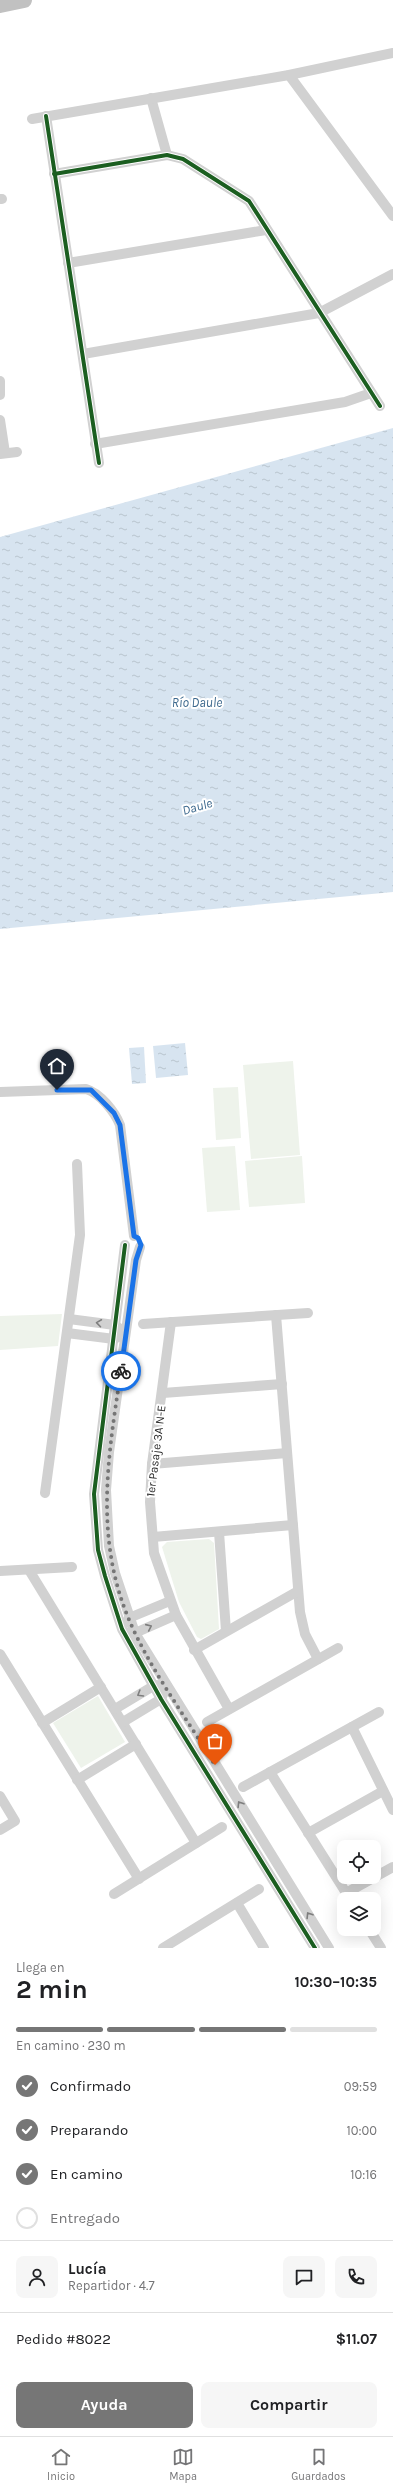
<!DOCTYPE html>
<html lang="es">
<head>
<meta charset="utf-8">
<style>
	:root { --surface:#fff; --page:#f6f6f6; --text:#202124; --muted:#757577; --line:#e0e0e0; --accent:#767676 }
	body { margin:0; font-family:Karla,sans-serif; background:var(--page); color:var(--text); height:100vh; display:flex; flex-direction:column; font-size:15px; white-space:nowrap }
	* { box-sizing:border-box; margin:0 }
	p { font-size:13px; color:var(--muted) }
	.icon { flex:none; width:22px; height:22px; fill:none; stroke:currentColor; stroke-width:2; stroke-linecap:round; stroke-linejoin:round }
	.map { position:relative; height:1948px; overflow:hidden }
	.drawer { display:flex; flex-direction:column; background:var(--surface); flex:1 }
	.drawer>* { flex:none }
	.fabs { position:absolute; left:337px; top:1840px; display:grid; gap:8px }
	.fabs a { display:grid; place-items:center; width:44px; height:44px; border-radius:8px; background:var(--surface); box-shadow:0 4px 16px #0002; font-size:20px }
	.pin { position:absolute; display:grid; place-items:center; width:34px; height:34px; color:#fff; margin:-41px -17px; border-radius:50% 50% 50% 0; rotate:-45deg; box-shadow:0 0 4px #0007 }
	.pin .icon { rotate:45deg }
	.courier { position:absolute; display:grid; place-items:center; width:40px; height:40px; margin:-20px; border:3px solid #1a73e8; border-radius:50%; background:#fff; color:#222; box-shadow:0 1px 5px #0007 }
	.overview em { font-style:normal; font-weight:700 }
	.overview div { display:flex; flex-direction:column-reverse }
	.overview { display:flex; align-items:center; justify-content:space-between; height:68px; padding:0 16px }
	h1 { font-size:26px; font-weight:700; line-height:30px }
	.bar { display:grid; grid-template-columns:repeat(4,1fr); gap:6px 4px; align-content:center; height:48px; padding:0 16px }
	.bar i { height:5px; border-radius:3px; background:var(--line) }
	.bar .current { background:var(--accent) }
	.bar p { grid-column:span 4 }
	.line { display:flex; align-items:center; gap:10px; padding:0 16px; border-top:1px solid var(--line) }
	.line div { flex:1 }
	.round { display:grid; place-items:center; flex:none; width:42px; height:42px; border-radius:8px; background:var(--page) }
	ol { padding:0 16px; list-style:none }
	li { display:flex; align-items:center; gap:12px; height:44px }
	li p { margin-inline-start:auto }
	li .icon { padding:4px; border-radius:50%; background:var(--accent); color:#fff; stroke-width:4 }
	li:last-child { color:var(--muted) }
	li i { width:22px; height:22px; border:2px solid var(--line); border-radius:50% }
	.primary-button { display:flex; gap:8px; margin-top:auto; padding:8px 16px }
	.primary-button a { flex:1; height:46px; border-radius:8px; background:var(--accent); color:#fff; font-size:16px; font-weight:700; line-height:46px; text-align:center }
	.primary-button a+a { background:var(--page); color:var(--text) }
	.menu { display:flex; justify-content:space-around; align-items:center; height:56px; border-top:1px solid var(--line); background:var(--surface); font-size:11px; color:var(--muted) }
	.menu a { display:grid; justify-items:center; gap:2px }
	.menu .current { color:var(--accent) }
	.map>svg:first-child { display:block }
	.park { fill:#eef3eb }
	.water { fill:url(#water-ripples) }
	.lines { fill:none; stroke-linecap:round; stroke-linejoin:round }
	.minor { stroke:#d1d1d1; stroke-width:10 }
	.trunk { stroke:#c1c1c1; stroke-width:16 }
	.cycleway-casing { stroke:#fff; stroke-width:6 }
	.cycleway { stroke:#1b5e20; stroke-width:4 }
	.oneway { stroke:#7e7e7e }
	.done { stroke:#767676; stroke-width:4; stroke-dasharray:0 7.2 }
	.route { stroke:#1a73e8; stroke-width:5 }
	.labels { text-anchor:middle; stroke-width:4; stroke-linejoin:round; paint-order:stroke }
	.street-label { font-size:12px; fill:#2c2c2c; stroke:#fff }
	.water-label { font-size:13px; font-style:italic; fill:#3c688d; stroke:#fff }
</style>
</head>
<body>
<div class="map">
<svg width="393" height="1948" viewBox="0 0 393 1948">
	<defs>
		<pattern id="water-ripples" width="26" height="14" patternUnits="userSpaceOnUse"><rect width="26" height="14" fill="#d7e4f0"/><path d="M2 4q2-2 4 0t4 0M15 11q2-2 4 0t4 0" fill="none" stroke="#b9c4ce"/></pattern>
	</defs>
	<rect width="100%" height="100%" fill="#fff"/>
	<!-- park -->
	<g class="park">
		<polygon points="293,1061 300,1155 251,1159 243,1065"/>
		<polygon points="238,1087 241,1138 216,1140 213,1088"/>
		<polygon points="235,1146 240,1210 207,1212 202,1148"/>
		<polygon points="302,1156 305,1203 249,1207 245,1161"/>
		<polygon points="62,1314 58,1346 0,1350 0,1316"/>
		<polygon points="209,1539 214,1543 219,1629 201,1639 197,1637 179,1602 162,1547 167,1542"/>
		<polygon points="98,1696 125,1742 81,1768 53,1723"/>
	</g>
	<!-- water -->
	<g class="water">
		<polygon points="393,428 393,892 0,929 0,537"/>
		<polygon points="185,1043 188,1075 156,1078 153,1046"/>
		<polygon points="144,1047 146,1083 132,1084 129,1048"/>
	</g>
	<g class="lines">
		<!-- minor -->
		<g class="minor">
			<polyline points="289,75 393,216"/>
			<polyline points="151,98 167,155"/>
			<polyline points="46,116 99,463"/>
			<polyline points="32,119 289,75 393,53"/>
			<polyline points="54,174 167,155 183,159 249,201 380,406"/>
			<polyline points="0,199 2,199"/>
			<polyline points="68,263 266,230"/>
			<polyline points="83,354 319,313 393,274"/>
			<polyline points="0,381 0,395"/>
			<polyline points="0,420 5,453"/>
			<polyline points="95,444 345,402 371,393"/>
			<polyline points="0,454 17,452"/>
			<path d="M 0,1092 L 86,1089 C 100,1093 115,1112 120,1125 L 134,1236"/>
			<polyline points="125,1245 94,1494 98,1550 105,1576 122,1629 161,1699 315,1948"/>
			<polyline points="140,1247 136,1260 109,1452 106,1490 109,1546 115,1573 135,1633 329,1948"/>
			<polyline points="276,1315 300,1612 305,1634 318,1659"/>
			<polyline points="69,1319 115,1325 120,1329"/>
			<polyline points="171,1322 152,1464 150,1502 154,1553 176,1615 229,1709"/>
			<polyline points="143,1324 308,1313"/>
			<polyline points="67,1333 114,1339 120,1336"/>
			<polyline points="163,1393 282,1384"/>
			<polyline points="152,1464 287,1453"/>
			<polyline points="45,1493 80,1235 77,1164"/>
			<polyline points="219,1532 226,1631"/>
			<polyline points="153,1537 293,1525"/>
			<polyline points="29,1570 196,1843"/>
			<polyline points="0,1571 72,1567"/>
			<polyline points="126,1623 129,1618 170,1601"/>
			<polyline points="130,1632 135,1633 176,1615"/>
			<polyline points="194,1650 298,1591"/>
			<polyline points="0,1654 139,1879"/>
			<polyline points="115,1709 155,1685 167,1686 161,1699 123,1722"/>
			<polyline points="207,1722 338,1648"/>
			<polyline points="42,1723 101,1687"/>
			<polyline points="352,1727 393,1810"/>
			<polyline points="270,1772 350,1899"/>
			<polyline points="77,1780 136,1744"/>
			<polyline points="243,1787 379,1712"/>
			<polyline points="0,1796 15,1821 0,1830"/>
			<polyline points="308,1833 383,1791"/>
			<polyline points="346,1893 393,1867"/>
			<polyline points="114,1894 222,1827"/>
			<polyline points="237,1903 264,1948"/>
			<polyline points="369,1929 381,1948"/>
			<polyline points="163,1948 259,1889"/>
		</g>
		<!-- trunk -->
		<polyline class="trunk" points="0,5 24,0"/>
		<defs>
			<g id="cycleway">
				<polyline points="46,116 99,463"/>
				<polyline points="54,174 167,155 183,159 249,201 380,406"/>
				<polyline points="125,1245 94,1494 98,1550 105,1576 122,1629 161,1699 315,1948"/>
			</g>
		</defs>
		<!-- cycleway casing -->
		<use href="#cycleway" class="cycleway-casing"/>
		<!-- cycleway -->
		<use href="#cycleway" class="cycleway"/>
	</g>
	<!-- one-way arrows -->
	<defs><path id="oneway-chevron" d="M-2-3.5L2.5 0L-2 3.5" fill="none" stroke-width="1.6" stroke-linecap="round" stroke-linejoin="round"/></defs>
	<g class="oneway">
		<use href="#oneway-chevron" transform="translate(99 1323) rotate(-172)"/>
		<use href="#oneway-chevron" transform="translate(149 1627) rotate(-24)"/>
		<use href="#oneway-chevron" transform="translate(140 1694) rotate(149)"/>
		<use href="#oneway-chevron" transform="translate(240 1804) rotate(-122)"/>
		<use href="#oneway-chevron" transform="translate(309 1915) rotate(-122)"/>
	</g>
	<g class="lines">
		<!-- done -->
		<path class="done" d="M 121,1371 C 107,1462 93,1546 135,1633 C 157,1679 189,1722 215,1765"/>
		<!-- route -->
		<polyline class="route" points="57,1090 91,1090 114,1113 120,1125 134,1236 138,1238 141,1245 136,1260 121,1371"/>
	</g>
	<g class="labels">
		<!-- street labels -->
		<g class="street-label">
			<text transform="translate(156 1451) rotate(-83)" y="4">1er Pasaje 3A N-E</text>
		</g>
		<!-- water labels -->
		<g class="water-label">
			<text x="197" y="707">Río Daule</text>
			<text transform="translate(197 806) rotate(-16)" y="5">Daule</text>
		</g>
	</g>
</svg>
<div class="fabs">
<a><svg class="icon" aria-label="locate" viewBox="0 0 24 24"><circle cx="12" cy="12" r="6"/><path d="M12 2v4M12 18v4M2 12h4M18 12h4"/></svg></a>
<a><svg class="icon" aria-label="layers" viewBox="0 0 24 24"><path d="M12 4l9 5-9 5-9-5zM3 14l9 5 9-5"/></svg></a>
</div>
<div class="pin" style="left:215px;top:1765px;background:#ea580c"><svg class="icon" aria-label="bag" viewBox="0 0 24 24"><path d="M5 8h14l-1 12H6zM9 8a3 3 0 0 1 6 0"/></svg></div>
<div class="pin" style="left:57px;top:1090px;background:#1f2937"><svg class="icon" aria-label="home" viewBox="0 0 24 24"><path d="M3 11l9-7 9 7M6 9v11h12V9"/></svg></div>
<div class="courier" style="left:121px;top:1371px"><svg class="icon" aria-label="bike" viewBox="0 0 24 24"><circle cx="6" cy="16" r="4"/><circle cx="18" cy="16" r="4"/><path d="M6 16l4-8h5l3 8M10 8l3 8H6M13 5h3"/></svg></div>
</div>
<section class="drawer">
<div class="overview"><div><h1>2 min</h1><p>Llega en</p></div><em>10:30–10:35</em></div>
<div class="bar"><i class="current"></i><i class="current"></i><i class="current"></i><i></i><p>En camino · 230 m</p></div>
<ol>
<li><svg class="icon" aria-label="check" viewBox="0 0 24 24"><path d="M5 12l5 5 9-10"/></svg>Confirmado<p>09:59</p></li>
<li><svg class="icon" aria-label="check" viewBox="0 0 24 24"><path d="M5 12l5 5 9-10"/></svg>Preparando<p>10:00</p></li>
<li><svg class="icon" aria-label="check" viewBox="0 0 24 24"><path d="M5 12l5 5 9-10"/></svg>En camino<p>10:16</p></li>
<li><i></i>Entregado</li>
</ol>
<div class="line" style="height:72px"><a class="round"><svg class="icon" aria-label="person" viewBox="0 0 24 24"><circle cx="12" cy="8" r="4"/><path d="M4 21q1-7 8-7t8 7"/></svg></a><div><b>Lucía</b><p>Repartidor · 4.7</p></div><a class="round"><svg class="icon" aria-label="chat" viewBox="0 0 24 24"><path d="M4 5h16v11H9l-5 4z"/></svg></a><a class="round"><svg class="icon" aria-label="phone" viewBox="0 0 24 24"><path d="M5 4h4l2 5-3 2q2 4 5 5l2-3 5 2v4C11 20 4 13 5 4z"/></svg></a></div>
<div class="line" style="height:52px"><div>Pedido #8022</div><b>$11.07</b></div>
<div class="primary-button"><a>Ayuda</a><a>Compartir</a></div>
</section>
<nav class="menu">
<a class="current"><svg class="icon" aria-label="home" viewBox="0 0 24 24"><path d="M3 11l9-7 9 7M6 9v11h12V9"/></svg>Inicio</a>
<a><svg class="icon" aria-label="map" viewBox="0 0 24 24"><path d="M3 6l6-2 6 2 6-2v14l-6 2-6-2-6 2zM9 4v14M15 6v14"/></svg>Mapa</a>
<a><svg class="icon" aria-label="saved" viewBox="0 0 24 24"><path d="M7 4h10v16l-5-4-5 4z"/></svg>Guardados</a>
</nav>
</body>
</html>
